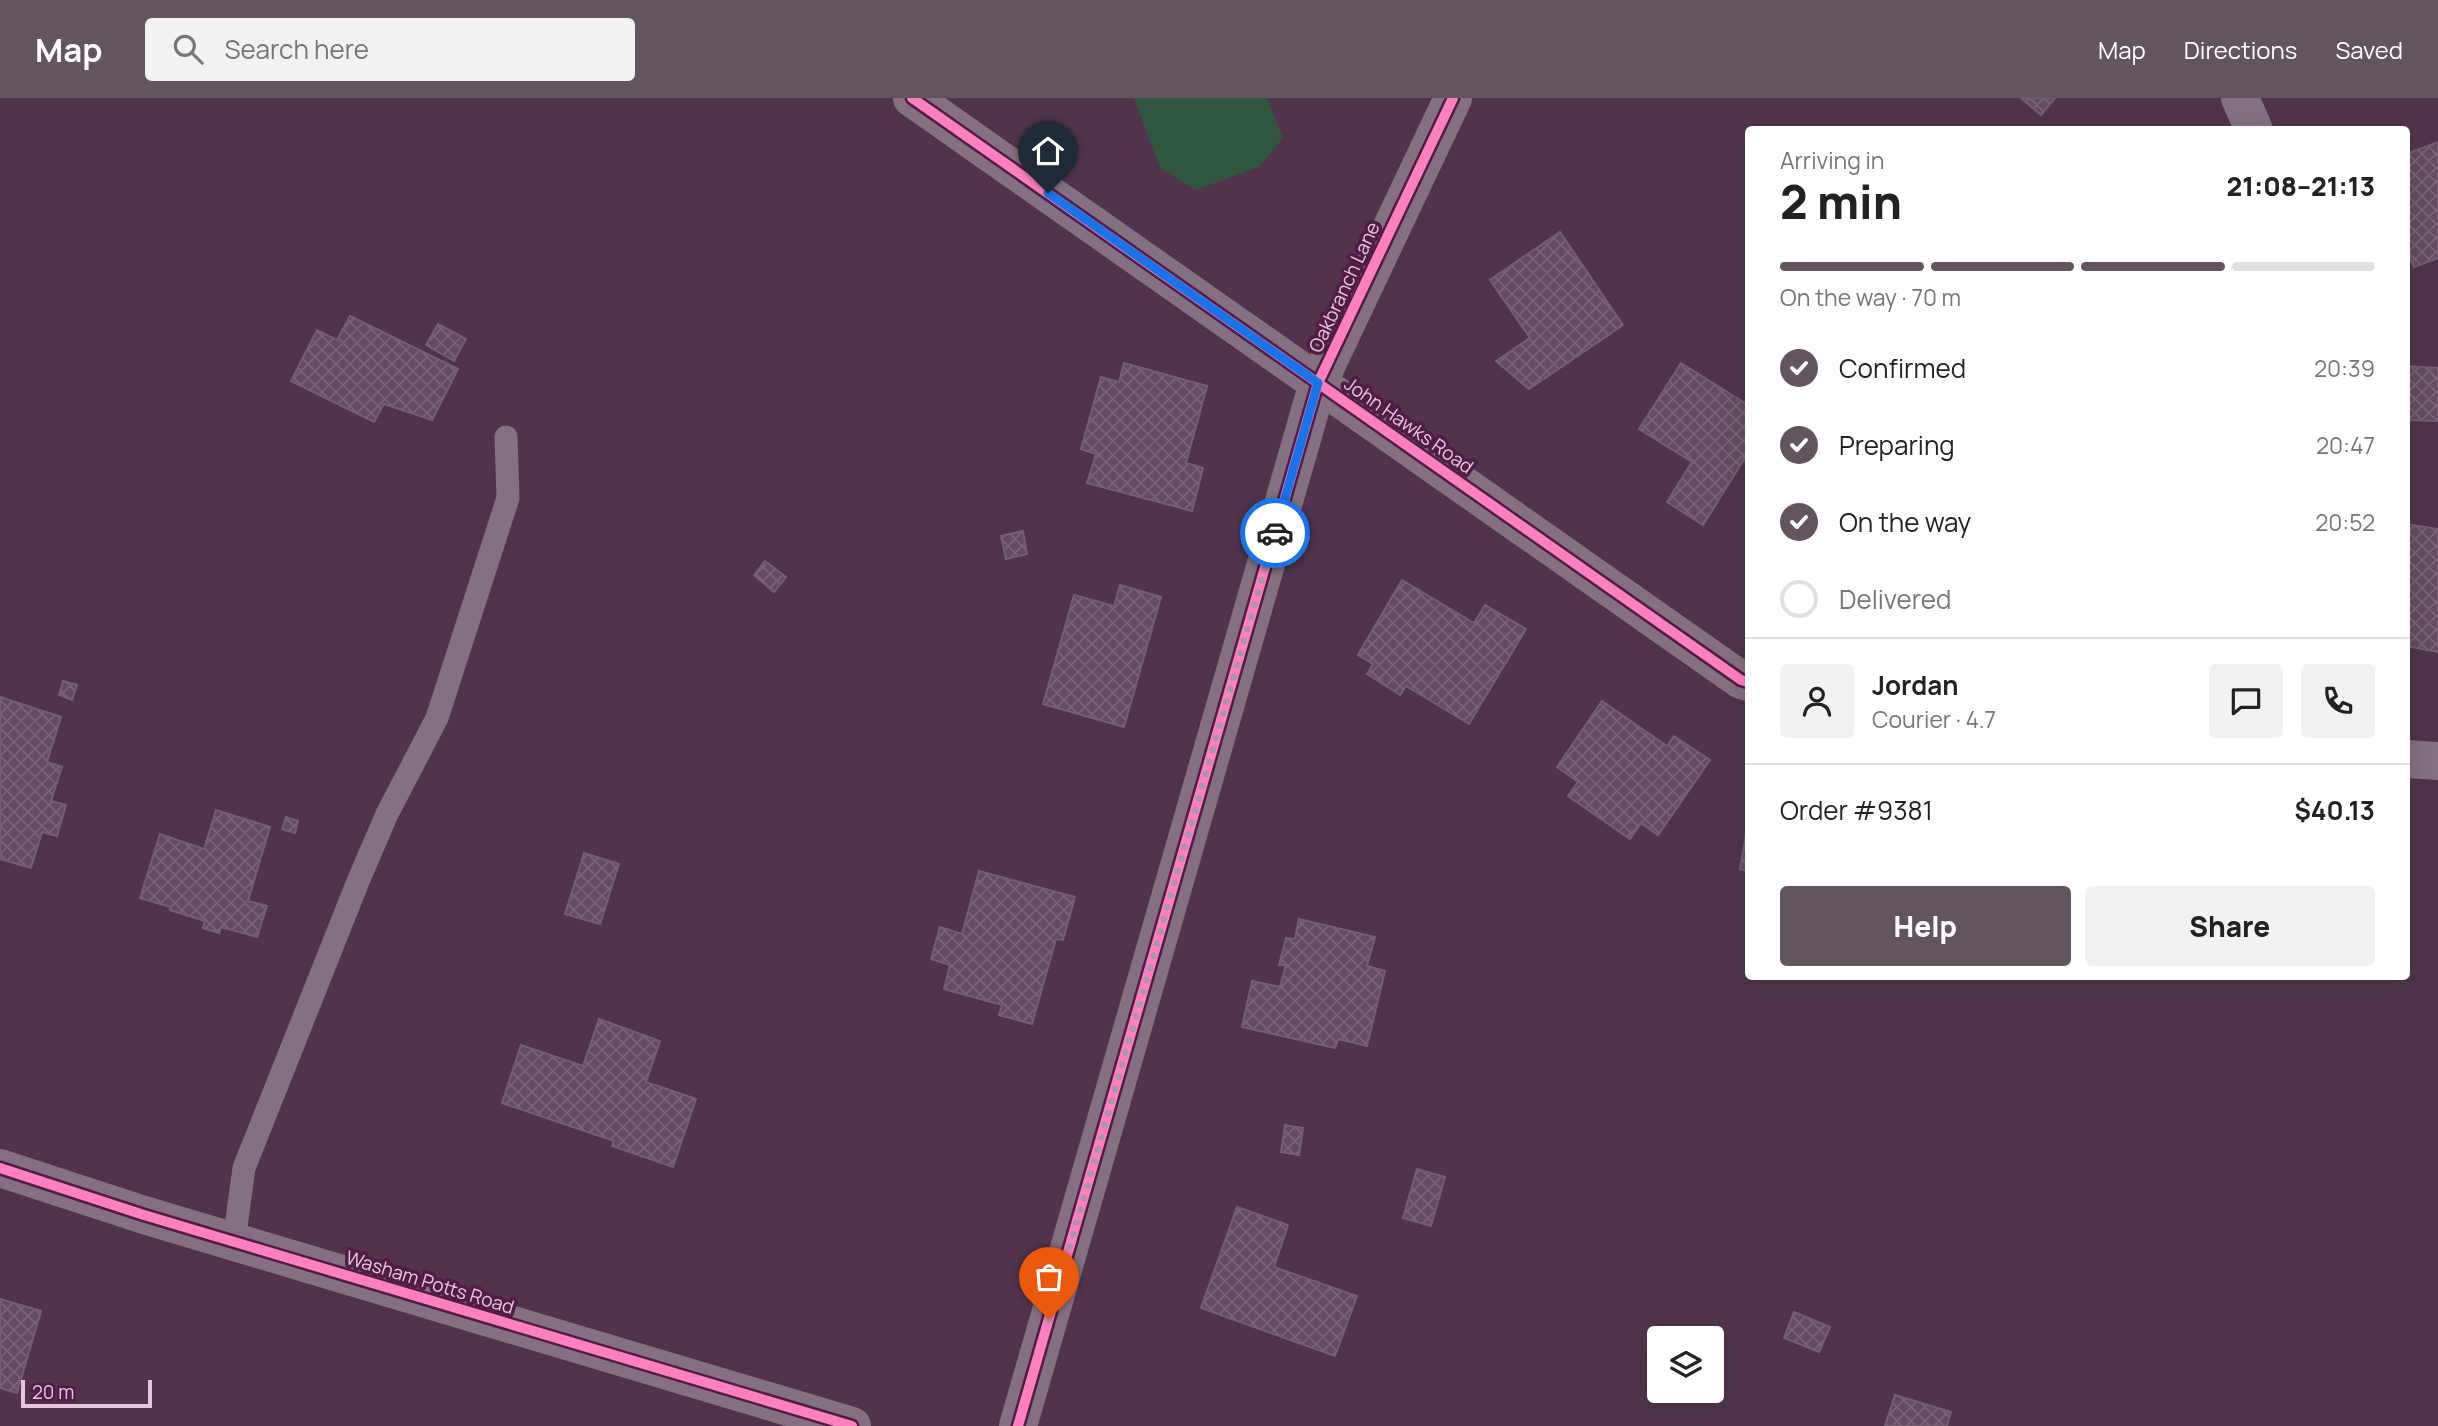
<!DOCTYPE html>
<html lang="en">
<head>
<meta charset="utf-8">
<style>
	:root { --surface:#fff; --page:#f2f2f2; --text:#222; --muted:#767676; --line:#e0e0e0; --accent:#635560 }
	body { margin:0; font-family:Manrope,sans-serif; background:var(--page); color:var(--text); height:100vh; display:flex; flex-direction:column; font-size:26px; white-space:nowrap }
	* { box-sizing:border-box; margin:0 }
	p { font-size:23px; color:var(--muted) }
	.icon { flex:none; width:38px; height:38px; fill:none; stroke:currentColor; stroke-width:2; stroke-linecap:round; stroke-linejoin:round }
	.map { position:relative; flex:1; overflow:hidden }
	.sheet { position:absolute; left:1745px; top:28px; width:665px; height:854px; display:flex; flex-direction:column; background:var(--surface); border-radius:7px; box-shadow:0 7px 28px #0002 }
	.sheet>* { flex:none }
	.fabs { position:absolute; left:1647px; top:1228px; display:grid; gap:14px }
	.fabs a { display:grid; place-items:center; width:77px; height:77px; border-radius:7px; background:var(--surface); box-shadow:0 7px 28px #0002; font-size:35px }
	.scale { position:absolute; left:21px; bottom:18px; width:131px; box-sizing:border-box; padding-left:7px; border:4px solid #e6c6de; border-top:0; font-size:19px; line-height:24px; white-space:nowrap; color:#e6c6de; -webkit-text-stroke:5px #511d48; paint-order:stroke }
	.pin { position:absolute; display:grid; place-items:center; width:60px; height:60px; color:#fff; margin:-72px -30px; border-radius:50% 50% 50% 0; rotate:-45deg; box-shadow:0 0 7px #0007 }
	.pin .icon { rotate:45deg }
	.courier { position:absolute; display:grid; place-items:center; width:70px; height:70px; margin:-35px; border:5px solid #1a73e8; border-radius:50%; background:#fff; color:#222; box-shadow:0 2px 9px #0007 }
	.summary em { font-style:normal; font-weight:800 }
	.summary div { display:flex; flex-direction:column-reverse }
	.summary { display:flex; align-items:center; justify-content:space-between; height:119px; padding:0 35px }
	h1 { font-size:46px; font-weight:800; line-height:52px }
	.bar { display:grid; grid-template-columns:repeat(4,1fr); gap:10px 7px; align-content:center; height:84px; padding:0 35px }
	.bar i { height:9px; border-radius:5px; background:var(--line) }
	.bar .active { background:var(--accent) }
	.bar p { grid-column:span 4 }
	.line { display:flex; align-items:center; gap:18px; padding:0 35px; border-top:2px solid var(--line) }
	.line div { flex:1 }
	.round { display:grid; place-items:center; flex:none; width:74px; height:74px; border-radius:7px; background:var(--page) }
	ol { padding:0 35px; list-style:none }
	li { display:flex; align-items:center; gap:21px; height:77px }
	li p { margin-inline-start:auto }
	li .icon { padding:7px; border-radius:50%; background:var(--accent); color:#fff; stroke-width:4 }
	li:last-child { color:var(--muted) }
	li i { width:38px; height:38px; border:4px solid var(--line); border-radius:50% }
	.primary-button { display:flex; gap:14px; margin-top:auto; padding:14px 35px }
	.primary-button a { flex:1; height:80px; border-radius:7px; background:var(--accent); color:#fff; font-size:28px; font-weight:800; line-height:80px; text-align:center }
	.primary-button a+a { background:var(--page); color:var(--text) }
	header { display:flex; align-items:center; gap:42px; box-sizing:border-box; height:98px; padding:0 35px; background:var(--accent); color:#fff }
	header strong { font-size:33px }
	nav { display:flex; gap:38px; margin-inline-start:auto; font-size:24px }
	.search { width:490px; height:63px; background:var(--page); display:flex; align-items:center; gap:18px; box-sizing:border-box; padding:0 24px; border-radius:7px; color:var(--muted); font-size:26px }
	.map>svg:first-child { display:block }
	.pitch { fill:#305640 }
	.building { fill:url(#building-cross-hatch); stroke:#765d70; stroke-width:2 }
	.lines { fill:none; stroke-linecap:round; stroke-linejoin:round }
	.service { stroke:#857081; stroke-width:23 }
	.minor { stroke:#857081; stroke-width:38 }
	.tertiary { stroke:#857081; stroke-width:38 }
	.cycleway-casing { stroke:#511d48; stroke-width:15 }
	.cycleway { stroke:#ff80c0; stroke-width:10 }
	.done { stroke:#b293ab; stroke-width:7; stroke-dasharray:0 12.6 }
	.route { stroke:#1a73e8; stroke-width:9 }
	.labels { text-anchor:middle; stroke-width:7; stroke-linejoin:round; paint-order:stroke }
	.street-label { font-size:19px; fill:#e6c6de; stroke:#511d48 }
</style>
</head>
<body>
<header>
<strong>Map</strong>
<div class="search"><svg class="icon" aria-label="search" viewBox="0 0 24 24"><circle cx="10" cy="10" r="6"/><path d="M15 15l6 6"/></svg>Search here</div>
<nav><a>Map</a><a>Directions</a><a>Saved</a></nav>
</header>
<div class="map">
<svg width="2438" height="1328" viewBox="0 0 2438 1328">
	<defs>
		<pattern id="building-cross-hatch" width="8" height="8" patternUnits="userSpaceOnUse" patternTransform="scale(1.75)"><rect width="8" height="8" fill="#644b5f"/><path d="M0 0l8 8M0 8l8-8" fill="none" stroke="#7a6376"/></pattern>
	</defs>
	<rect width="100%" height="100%" fill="#51344b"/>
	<!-- pitch -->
	<polygon class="pitch" points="1134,0 1267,0 1283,40 1259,69 1195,92 1160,70"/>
	<!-- building -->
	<g class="building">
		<polygon points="2021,0 2055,0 2041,17"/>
		<polygon points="2438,44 2438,160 2414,169 2406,149 2406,56"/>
		<polygon points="1560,134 1623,227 1529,291 1496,263 1530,240 1490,182"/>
		<polygon points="350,218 458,271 432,322 384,306 374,324 291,283 317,232 337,242"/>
		<polygon points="438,226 466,241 454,263 426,247"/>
		<polygon points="1124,265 1207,288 1186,365 1203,370 1192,413 1087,385 1096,356 1081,351 1101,279 1119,284"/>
		<polygon points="1681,265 1748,307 1748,355 1703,427 1667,404 1692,364 1639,331"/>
		<polygon points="2406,268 2438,270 2438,323 2406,322"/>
		<polygon points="2406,426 2438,431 2438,554 2406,548"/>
		<polygon points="1023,433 1027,456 1006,461 1001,438"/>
		<polygon points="765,463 786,479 774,494 754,477"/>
		<polygon points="1402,482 1474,525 1485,507 1526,531 1469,626 1406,588 1400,597 1367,576 1373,566 1358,557"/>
		<polygon points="1120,487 1161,499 1124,629 1043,606 1074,497 1114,508"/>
		<polygon points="63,583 77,587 72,602 59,597"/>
		<polygon points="0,599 61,619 47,664 62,669 51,703 66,707 57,738 42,734 31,770 0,761"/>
		<polygon points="1602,603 1667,648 1674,638 1710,662 1658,737 1641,725 1630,741 1568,698 1578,684 1557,669"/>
		<polygon points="216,712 270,729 248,803 267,808 257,839 221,829 219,835 203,830 205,823 170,812 171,809 140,800 160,736 204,751"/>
		<polygon points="286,719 298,723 295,735 282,731"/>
		<polygon points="1748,725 1748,773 1740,771"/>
		<polygon points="584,755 619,766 600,826 565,816"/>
		<polygon points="979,773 1075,799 1063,842 1056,841 1032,926 999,917 1002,907 944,891 950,867 931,861 940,829 962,836"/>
		<polygon points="1299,821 1375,839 1367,868 1385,873 1367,948 1338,941 1335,950 1242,929 1252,883 1280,889 1286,867 1279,867 1286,840 1295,841"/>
		<polygon points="599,921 660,943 646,984 696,1001 673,1069 612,1048 614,1043 502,1005 521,947 583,968"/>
		<polygon points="1285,1027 1303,1030 1299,1057 1281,1054"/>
		<polygon points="1417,1071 1445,1079 1431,1128 1403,1120"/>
		<polygon points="1237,1109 1288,1127 1274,1169 1357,1198 1335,1258 1201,1210"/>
		<polygon points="0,1201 41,1213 17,1295 0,1290"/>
		<polygon points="1794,1214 1830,1229 1819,1254 1784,1240"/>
		<polygon points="1895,1297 1951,1314 1947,1328 1885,1328"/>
	</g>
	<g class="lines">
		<!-- service -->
		<polyline class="service" points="234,1143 244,1070 359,781 387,716 437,620 508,400 506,339"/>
		<!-- minor -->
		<g class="minor">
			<polyline points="912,0 1741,582 1748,584"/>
			<polyline points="2240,0 2254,32"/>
			<polyline points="2406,661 2438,663"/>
			<polyline points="1018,1328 1318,285 1453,0"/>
		</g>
		<!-- tertiary -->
		<polyline class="tertiary" points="0,1070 144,1117 852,1328"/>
		<defs>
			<g id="cycleway">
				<polyline points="912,0 1741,582 1748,584"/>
				<polyline points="0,1070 144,1117 852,1328"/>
				<polyline points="1018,1328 1318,285 1453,0"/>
			</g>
		</defs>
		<!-- cycleway casing -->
		<use href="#cycleway" class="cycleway-casing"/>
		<!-- cycleway -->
		<use href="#cycleway" class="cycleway"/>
	</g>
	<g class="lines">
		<!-- done -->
		<polyline class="done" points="1049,1221 1275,435"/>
		<!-- route -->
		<polyline class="route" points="1048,95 1318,285 1275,435"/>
	</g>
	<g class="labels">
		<!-- street labels -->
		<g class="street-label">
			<text transform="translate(1344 189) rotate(-65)" y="7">Oakbranch Lane</text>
			<text transform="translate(1409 327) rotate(35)" y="7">John Hawks Road</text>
			<text transform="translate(430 1184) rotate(17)" y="7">Washam Potts Road</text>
		</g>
	</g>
</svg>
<div class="fabs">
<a><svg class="icon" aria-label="layers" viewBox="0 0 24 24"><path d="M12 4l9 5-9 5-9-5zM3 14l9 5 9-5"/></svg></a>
</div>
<div class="scale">20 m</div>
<div class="pin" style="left:1049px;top:1221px;background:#ea580c"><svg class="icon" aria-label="bag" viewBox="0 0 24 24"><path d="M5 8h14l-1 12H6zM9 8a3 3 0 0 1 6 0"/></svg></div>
<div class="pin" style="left:1048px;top:95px;background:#1f2937"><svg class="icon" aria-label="home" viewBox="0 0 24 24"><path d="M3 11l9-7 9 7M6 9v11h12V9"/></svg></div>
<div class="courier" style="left:1275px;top:435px"><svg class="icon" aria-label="car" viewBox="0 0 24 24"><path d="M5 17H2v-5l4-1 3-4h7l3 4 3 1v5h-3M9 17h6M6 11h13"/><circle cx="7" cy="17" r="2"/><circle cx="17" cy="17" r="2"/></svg></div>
<section class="sheet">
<div class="summary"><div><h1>2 min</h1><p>Arriving in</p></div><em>21:08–21:13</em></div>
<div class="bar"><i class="active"></i><i class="active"></i><i class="active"></i><i></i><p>On the way · 70 m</p></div>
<ol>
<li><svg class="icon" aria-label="check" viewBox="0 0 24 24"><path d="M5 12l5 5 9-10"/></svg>Confirmed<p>20:39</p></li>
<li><svg class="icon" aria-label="check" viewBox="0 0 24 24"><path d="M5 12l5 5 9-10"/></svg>Preparing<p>20:47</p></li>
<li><svg class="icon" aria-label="check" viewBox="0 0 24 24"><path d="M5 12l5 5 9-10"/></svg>On the way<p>20:52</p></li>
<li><i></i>Delivered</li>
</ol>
<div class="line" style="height:126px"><a class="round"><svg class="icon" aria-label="person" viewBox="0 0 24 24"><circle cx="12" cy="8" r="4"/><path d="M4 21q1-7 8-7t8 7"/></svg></a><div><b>Jordan</b><p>Courier · 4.7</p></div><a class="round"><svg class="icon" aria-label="chat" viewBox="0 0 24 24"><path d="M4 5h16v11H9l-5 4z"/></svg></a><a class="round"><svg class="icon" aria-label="phone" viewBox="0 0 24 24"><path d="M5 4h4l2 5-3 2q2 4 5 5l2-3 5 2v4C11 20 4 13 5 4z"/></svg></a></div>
<div class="line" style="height:91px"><div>Order #9381</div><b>$40.13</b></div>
<div class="primary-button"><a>Help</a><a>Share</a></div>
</section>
</div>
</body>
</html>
